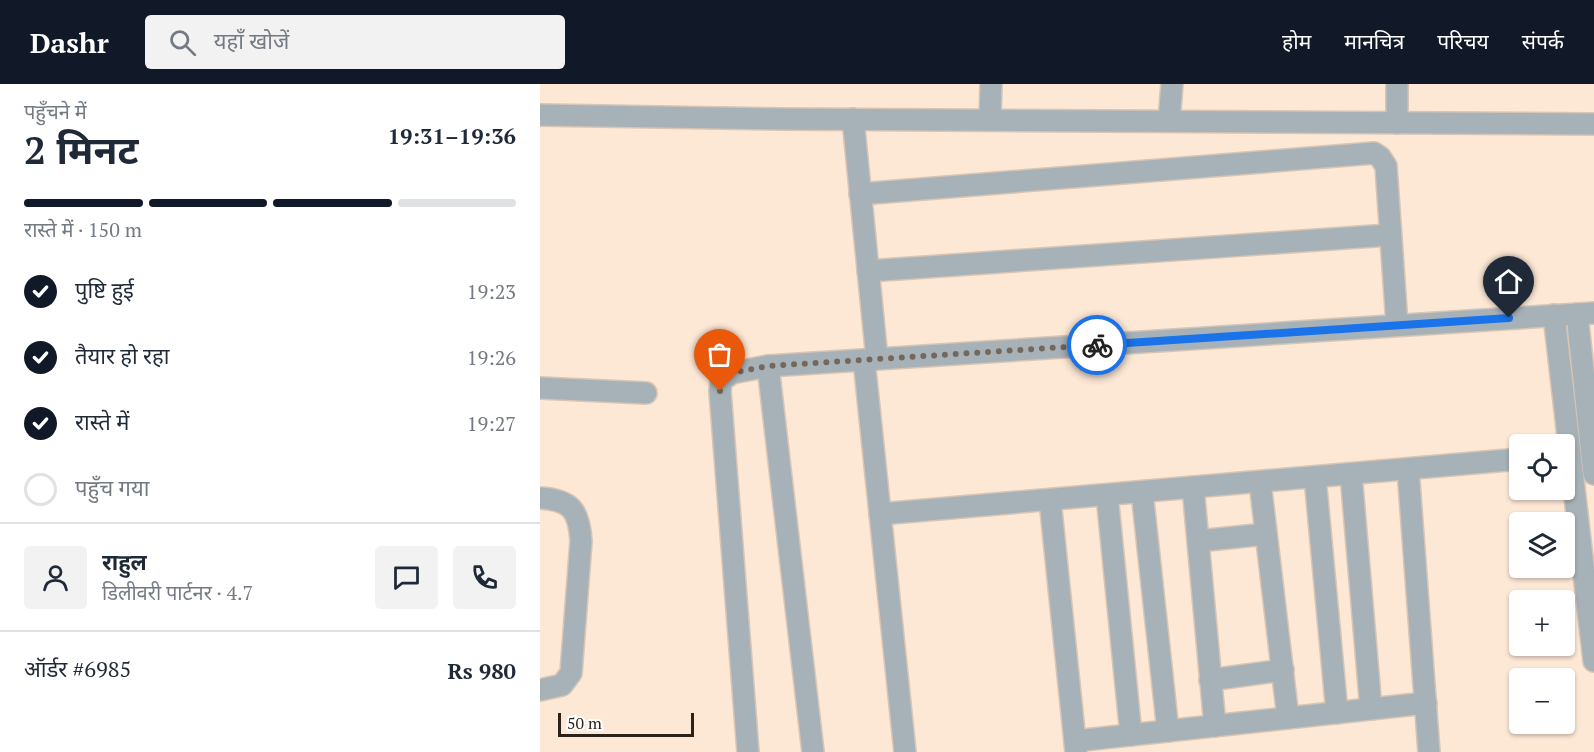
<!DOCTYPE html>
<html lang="hi">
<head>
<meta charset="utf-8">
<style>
	:root { --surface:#fff; --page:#f2f2f3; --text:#1f2937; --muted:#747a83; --line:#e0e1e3; --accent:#111827 }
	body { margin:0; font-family:"PT Serif","Noto Sans Devanagari",serif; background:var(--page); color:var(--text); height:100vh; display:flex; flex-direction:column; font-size:22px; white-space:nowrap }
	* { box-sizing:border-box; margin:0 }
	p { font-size:20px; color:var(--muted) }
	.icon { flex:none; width:33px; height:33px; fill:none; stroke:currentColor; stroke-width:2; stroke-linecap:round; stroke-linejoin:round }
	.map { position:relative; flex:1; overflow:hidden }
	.panel { display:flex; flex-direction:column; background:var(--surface); width:540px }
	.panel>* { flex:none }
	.fabs { position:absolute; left:969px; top:350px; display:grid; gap:12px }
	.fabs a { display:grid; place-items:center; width:66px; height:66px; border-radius:6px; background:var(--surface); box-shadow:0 2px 4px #0004; font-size:30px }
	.scale { position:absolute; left:18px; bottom:15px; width:136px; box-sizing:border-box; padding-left:6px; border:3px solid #2a231c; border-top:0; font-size:16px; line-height:21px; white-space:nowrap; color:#2a231c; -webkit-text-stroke:4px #fff; paint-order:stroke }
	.pin { position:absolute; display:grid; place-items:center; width:51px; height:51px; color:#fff; margin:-62px -26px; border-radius:50% 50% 50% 0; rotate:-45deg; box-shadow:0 0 6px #0007 }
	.pin .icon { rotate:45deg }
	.courier { position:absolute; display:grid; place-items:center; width:60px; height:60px; margin:-30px; border:4px solid #1a73e8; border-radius:50%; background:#fff; color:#222; box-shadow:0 2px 8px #0007 }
	.headline em { font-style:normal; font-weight:700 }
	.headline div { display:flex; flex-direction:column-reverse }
	.headline { display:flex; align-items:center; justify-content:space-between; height:102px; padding:0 24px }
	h1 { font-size:39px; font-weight:700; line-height:45px }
	.bar { display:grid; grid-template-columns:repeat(4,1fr); gap:9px 6px; align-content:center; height:72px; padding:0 24px }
	.bar i { height:8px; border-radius:4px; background:var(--line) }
	.bar .on { background:var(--accent) }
	.bar p { grid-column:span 4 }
	.line { display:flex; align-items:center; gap:15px; padding:0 24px; border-top:2px solid var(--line) }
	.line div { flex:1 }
	.round { display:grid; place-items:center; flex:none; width:63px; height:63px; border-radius:6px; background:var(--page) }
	ol { padding:0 24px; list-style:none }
	li { display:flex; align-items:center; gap:18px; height:66px }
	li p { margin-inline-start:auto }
	li .icon { padding:6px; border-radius:50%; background:var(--accent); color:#fff; stroke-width:4 }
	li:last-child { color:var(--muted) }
	li i { width:33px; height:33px; border:3px solid var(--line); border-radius:50% }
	header { display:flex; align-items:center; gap:36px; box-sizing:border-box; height:84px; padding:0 30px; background:var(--accent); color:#fff }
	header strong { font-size:28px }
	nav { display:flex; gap:33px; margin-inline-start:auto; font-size:21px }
	.search { width:420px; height:54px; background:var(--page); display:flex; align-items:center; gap:15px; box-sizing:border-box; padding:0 21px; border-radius:6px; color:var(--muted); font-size:22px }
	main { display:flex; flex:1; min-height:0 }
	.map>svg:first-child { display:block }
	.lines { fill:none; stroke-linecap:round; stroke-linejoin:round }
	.minor-casing { stroke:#d7c5b5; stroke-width:24 }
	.minor { stroke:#a7b2b8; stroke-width:21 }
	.done { stroke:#74685d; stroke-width:6; stroke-dasharray:0 10.8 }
	.route { stroke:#1a73e8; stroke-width:8 }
</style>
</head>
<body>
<header>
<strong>Dashr</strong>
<div class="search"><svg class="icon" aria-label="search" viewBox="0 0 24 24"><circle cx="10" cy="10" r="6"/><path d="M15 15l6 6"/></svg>यहाँ खोजें</div>
<nav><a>होम</a><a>मानचित्र</a><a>परिचय</a><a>संपर्क</a></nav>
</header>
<main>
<section class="panel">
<div class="headline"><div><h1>2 मिनट</h1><p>पहुँचने में</p></div><em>19:31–19:36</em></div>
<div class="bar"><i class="on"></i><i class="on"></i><i class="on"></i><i></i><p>रास्ते में · 150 m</p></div>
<ol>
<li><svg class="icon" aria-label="check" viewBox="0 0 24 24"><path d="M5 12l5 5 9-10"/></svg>पुष्टि हुई<p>19:23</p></li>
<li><svg class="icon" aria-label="check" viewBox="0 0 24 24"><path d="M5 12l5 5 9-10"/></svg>तैयार हो रहा<p>19:26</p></li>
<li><svg class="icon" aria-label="check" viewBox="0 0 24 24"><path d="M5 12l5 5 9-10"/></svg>रास्ते में<p>19:27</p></li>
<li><i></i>पहुँच गया</li>
</ol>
<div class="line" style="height:108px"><a class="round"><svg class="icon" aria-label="person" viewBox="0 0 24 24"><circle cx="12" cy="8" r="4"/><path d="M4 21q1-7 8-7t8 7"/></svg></a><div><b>राहुल</b><p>डिलीवरी पार्टनर · 4.7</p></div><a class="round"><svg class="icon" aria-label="chat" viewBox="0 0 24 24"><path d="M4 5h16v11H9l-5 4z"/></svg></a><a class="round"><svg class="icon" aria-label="phone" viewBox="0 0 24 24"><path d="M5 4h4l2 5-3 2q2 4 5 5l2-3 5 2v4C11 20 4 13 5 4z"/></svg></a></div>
<div class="line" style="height:78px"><div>ऑर्डर #6985</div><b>Rs 980</b></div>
</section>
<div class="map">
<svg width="1054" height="668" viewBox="0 0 1054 668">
	<rect width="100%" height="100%" fill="#fde8d6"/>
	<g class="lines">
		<defs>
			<g id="minor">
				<polyline points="0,31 241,35 1054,40"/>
				<polyline points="313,35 337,275"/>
				<polyline points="450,36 451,0"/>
				<polyline points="629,37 632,0"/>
				<polyline points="857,39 857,0"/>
				<polyline points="320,110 834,69 840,73 846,82 857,241"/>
				<polyline points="328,187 849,151"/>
				<polyline points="1037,230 1054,390"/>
				<polyline points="1014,231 1054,577"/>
				<polyline points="324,276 365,668"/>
				<polyline points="228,282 273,668"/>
				<polyline points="0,304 106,309"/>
				<polyline points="868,385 889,668"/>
				<polyline points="811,390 831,625"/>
				<polyline points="775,393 797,629"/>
				<polyline points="720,398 748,634"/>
				<polyline points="653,403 675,642"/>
				<polyline points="602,408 628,647"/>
				<polyline points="567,411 591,651"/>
				<path d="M 0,414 C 31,416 39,426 41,457 L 31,589 L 22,601 L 0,606"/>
				<polyline points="510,416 536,668"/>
				<polyline points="340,430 980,375"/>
				<polyline points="658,457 726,450"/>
				<polyline points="670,596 743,586"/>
				<polyline points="535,657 886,619"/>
				<polyline points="208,668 180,307 181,297 192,289 228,282 1054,229"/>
			</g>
		</defs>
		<!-- minor casing -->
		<use href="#minor" class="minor-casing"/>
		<!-- minor -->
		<use href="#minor" class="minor"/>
	</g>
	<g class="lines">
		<!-- done -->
		<polyline class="done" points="180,307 181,297 192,289 228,282 557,261"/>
		<!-- route -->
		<polyline class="route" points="557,261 969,234"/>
	</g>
</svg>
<div class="fabs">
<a><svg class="icon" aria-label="locate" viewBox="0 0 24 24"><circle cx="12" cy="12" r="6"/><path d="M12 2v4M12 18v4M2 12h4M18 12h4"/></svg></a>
<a><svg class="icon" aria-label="layers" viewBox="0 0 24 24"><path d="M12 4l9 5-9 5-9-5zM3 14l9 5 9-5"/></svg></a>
<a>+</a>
<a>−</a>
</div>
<div class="scale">50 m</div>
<div class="pin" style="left:180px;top:307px;background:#ea580c"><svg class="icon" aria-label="bag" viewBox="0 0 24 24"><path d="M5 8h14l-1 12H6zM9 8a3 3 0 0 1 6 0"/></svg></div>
<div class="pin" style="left:969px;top:234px;background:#1f2937"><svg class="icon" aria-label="home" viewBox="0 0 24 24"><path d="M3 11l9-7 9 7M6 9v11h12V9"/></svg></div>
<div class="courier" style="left:557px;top:261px"><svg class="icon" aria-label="bike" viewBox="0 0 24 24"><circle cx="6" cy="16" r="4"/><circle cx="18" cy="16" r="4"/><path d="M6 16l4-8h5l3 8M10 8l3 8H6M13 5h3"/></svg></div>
</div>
</main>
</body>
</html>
